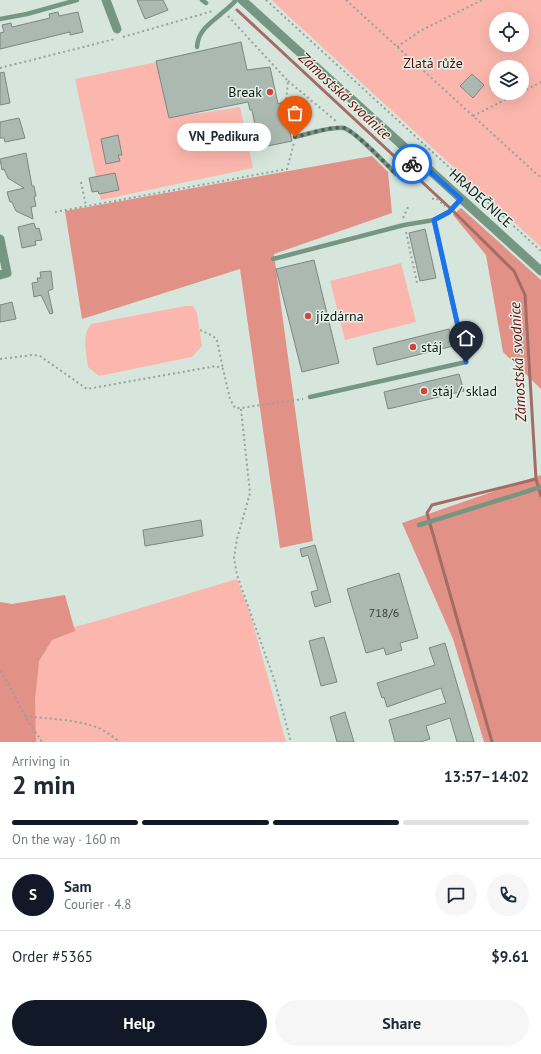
<!DOCTYPE html>
<html lang="en">
<head>
<meta charset="utf-8">
<style>
	:root { --surface:#fff; --page:#f6f6f7; --text:#1f2937; --muted:#747a83; --line:#e0e1e3; --accent:#111827 }
	body { margin:0; font-family:"PT Sans",sans-serif; background:var(--page); color:var(--text); height:100vh; display:flex; flex-direction:column; font-size:15px; white-space:nowrap }
	* { box-sizing:border-box; margin:0 }
	p { font-size:13px; color:var(--muted) }
	.icon { flex:none; width:22px; height:22px; fill:none; stroke:currentColor; stroke-width:2; stroke-linecap:round; stroke-linejoin:round }
	.map { position:relative; height:742px; overflow:hidden }
	.panel { display:flex; flex-direction:column; background:var(--surface); flex:1 }
	.panel>* { flex:none }
	.tools { position:absolute; left:489px; top:12px; display:grid; gap:8px }
	.tools a { display:grid; place-items:center; width:40px; height:40px; border-radius:50%; background:var(--surface); box-shadow:0 4px 16px #0002; font-size:20px }
	.pin { position:absolute; display:grid; place-items:center; width:34px; height:34px; color:#fff; margin:-41px -17px; border-radius:50% 50% 50% 0; rotate:-45deg; box-shadow:0 0 4px #0007 }
	.pin .icon { rotate:45deg }
	.courier { position:absolute; display:grid; place-items:center; width:40px; height:40px; margin:-20px; border:3px solid #1a73e8; border-radius:50%; background:#fff; color:#222; box-shadow:0 1px 5px #0007 }
	.bubble { position:absolute; height:28px; border-radius:14px; background:var(--surface); box-shadow:0 4px 16px #0002; font-size:13px; font-weight:700; line-height:28px; text-align:center }
	.headline em { font-style:normal; font-weight:700 }
	.headline div { display:flex; flex-direction:column-reverse }
	.headline { display:flex; align-items:center; justify-content:space-between; height:68px; padding:0 12px }
	h1 { font-size:26px; font-weight:700; line-height:30px }
	.bar { display:grid; grid-template-columns:repeat(4,1fr); gap:6px 4px; align-content:center; height:48px; padding:0 12px }
	.bar i { height:5px; border-radius:3px; background:var(--line) }
	.bar .selected { background:var(--accent) }
	.bar p { grid-column:span 4 }
	.line { display:flex; align-items:center; gap:10px; padding:0 12px; border-top:1px solid var(--line) }
	.line div { flex:1 }
	.round { display:grid; place-items:center; flex:none; width:42px; height:42px; border-radius:21px; background:var(--page) }
	.action { display:flex; gap:8px; margin-top:auto; padding:8px 12px }
	.action a { flex:1; height:46px; border-radius:24px; background:var(--accent); color:#fff; font-size:16px; font-weight:700; line-height:46px; text-align:center }
	.action a+a { background:var(--page); color:var(--text) }
	.map>svg:first-child { display:block }
	.green { fill:#fbb7ad; fill-rule:evenodd }
	.forest { fill:#e29186 }
	.lines { fill:none; stroke-linecap:round; stroke-linejoin:round }
	.stream { stroke:#a46c65; stroke-width:3 }
	.building { fill:#abb9b1; stroke:#7b8880 }
	.path { stroke:#96a29b; stroke-width:2; stroke-dasharray:2 3; stroke-linecap:butt }
	.service { stroke:#769684; stroke-width:4.5 }
	.minor { stroke:#769684; stroke-width:9 }
	.done { stroke:#565e5a; stroke-width:4; stroke-dasharray:0 7.2 }
	.route { stroke:#1a73e8; stroke-width:5 }
	.poi-dot { fill:#d3453b; stroke:#e4f3ea; stroke-width:1.5 }
	.labels { text-anchor:middle; stroke-width:3; stroke-linejoin:round; paint-order:stroke }
	.number-label { font-size:12px; fill:#373e3a }
	.park-label { font-size:14px; fill:#560e0b; stroke:#e4f3ea }
	.poi-label { font-size:14px; fill:#101513; stroke:#e4f3ea; text-anchor:start }
	.street-label { font-size:14px; fill:#101513; stroke:#e4f3ea }
	.water-label { font-size:15px; font-style:italic; fill:#6c0a0a; stroke:#e4f3ea }
</style>
</head>
<body>
<div class="map">
<svg width="541" height="742" viewBox="0 0 541 742">
	<rect width="100%" height="100%" fill="#d7e6dd"/>
	<!-- green -->
	<g class="green">
		<path d="M 272,0 L 541,0 L 541,247 L 284,12 ZM 496,19 L 522,19 L 522,45 L 496,45 ZM 496,67 L 522,67 L 522,93 L 496,93 Z"/>
		<polygon points="157,62 169,118 240,107 253,168 101,200 75,79"/>
		<polygon points="401,263 416,322 345,340 330,281"/>
		<path d="M 185,306 L 193,306 L 197,313 L 202,346 L 192,357 L 99,376 L 88,367 C 87,353 81,336 91,324 Z"/>
		<polygon points="237,579 250,613 286,742 0,742 0,647 104,619"/>
	</g>
	<!-- forest -->
	<g class="forest">
		<polygon points="372,156 388,172 392,213 274,254 313,541 280,548 240,269 82,319 65,211"/>
		<polygon points="461,208 541,280 541,389 503,352 486,255 453,215"/>
		<polygon points="541,475 541,742 484,742 453,639 402,523"/>
		<polygon points="65,595 75,631 52,640 39,661 35,699 36,742 0,742 0,602 12,604"/>
	</g>
	<g class="lines">
		<!-- stream -->
		<g class="stream">
			<polyline points="237,10 450,208 514,271 525,295 536,479 432,505 427,513 492,742"/>
			<polyline points="536,479 541,496"/>
		</g>
	</g>
	<!-- building -->
	<g class="building">
		<polygon points="137,0 163,0 168,10 145,19"/>
		<polygon points="58,12 59,16 78,12 83,32 70,35 70,32 0,49 0,33 4,32 2,25 11,23 12,27 50,18 49,14"/>
		<polygon points="241,42 247,70 270,67 278,104 283,102 292,141 263,147 261,139 258,140 252,110 250,110 248,102 169,118 156,61"/>
		<polygon points="4,72 10,103 0,105 0,73"/>
		<polygon points="472,74 484,85 473,98 460,86"/>
		<polygon points="19,118 25,138 5,142 4,138 0,138 0,122"/>
		<polygon points="118,135 122,155 118,155 120,161 106,164 101,139"/>
		<polygon points="26,153 32,186 34,186 36,196 34,197 36,206 31,207 33,219 16,211 12,202 10,202 7,192 24,188 8,178 4,169 2,170 0,159"/>
		<polygon points="115,173 119,190 99,194 98,191 92,192 89,178"/>
		<polygon points="34,223 36,229 39,228 42,240 35,241 36,245 22,248 18,227"/>
		<polygon points="425,229 436,278 420,281 409,233"/>
		<polygon points="314,260 339,363 302,372 276,269"/>
		<polygon points="51,271 53,289 48,291 53,313 50,314 41,295 34,297 32,283 38,282 37,278 41,278 40,272"/>
		<polygon points="12,302 16,319 0,322 0,305"/>
		<polygon points="449,329 453,346 377,365 373,348"/>
		<polygon points="459,374 464,391 388,409 384,392"/>
		<polygon points="201,520 203,536 145,546 143,530"/>
		<polygon points="315,545 331,602 315,607 311,592 318,590 308,555 302,557 300,549"/>
		<polygon points="399,573 418,638 400,643 402,650 386,655 384,648 366,653 347,589"/>
		<polygon points="324,637 337,682 321,686 309,641"/>
		<polygon points="445,643 474,742 457,742 450,718 426,726 430,739 420,742 395,742 389,720 446,703 441,688 387,707 384,697 382,698 377,683 435,665 429,648"/>
		<polygon points="345,712 354,742 337,742 330,717"/>
	</g>
	<g class="lines">
		<!-- path -->
		<g class="path">
			<polyline points="266,0 541,251"/>
			<polyline points="346,0 541,178"/>
			<polyline points="228,16 288,81 286,102 294,131"/>
			<polyline points="123,37 213,11"/>
			<polyline points="397,47 420,31 482,0"/>
			<polyline points="0,68 115,39"/>
			<polyline points="288,81 336,121"/>
			<polyline points="490,87 496,93"/>
			<polyline points="522,92 541,82"/>
			<polyline points="497,93 505,100"/>
			<polyline points="473,116 519,93"/>
			<polyline points="81,182 86,206"/>
			<polyline points="432,199 436,198 445,206"/>
			<polyline points="55,212 287,169 294,143"/>
			<polyline points="403,218 409,205"/>
			<polyline points="406,232 417,283"/>
			<polyline points="200,330 213,336 217,340 223,369"/>
			<polyline points="0,359 32,355 40,356 87,389 216,366 223,369 230,399 235,408 241,408 303,399"/>
			<polyline points="241,409 250,493 237,539 234,558 237,575 274,679 291,742"/>
			<polyline points="0,671 7,681 25,716 42,742"/>
			<path d="M 25,716 C 47,719 72,719 93,726 C 103,729 112,736 120,742"/>
		</g>
		<!-- service -->
		<g class="service">
			<polyline points="202,0 206,3"/>
			<polyline points="0,19 27,14 77,0"/>
			<path d="M 197,47 C 198,30 210,24 222,13 C 227,9 232,5 236,0"/>
			<path d="M 295,137 C 308,134 332,126 344,128 C 355,131 387,165 396,174 L 401,175 L 416,159"/>
			<polyline points="273,259 404,225 434,220"/>
			<polyline points="310,397 466,362 434,220 449,212 461,199"/>
			<polyline points="419,525 541,487"/>
		</g>
		<!-- minor -->
		<g class="minor">
			<polyline points="106,0 117,29"/>
			<polyline points="242,0 541,271"/>
			<polyline points="0,239 7,273 0,275"/>
		</g>
	</g>
	<g class="lines">
		<!-- done -->
		<path class="done" d="M 295,137 C 308,134 332,126 344,128 C 355,131 387,165 396,174 L 402,175 L 412,164"/>
		<!-- route -->
		<polyline class="route" points="412,164 416,159 461,199 449,212 434,220 466,362"/>
	</g>
	<!-- markers -->
	<g class="poi-dot">
		<circle cx="270" cy="92" r="4"/>
		<circle cx="308" cy="316" r="4"/>
		<circle cx="413" cy="347" r="4"/>
		<circle cx="424" cy="391" r="4"/>
	</g>
	<g class="labels">
		<!-- number labels -->
		<g class="number-label">
			<text x="384" y="617">718/6</text>
		</g>
		<!-- park labels -->
		<g class="park-label">
			<text x="433" y="68">Zlatá růže</text>
		</g>
		<!-- poi labels -->
		<g class="poi-label">
			<text x="262" y="97" text-anchor="end">Break</text>
			<text x="316" y="321">jízdárna</text>
			<text x="421" y="352">stáj</text>
			<text x="432" y="396">stáj / sklad</text>
		</g>
		<!-- street labels -->
		<g class="street-label">
			<text transform="translate(481 198) rotate(42)" y="5">HRADEČNICE</text>
		</g>
		<!-- water labels -->
		<g class="water-label">
			<text transform="translate(345 96) rotate(43)" y="5">Zámostská svodnice</text>
			<text transform="translate(518 362) rotate(-93)" y="5">Zámostská svodnice</text>
		</g>
	</g>
</svg>
<div class="tools">
<a><svg class="icon" aria-label="locate" viewBox="0 0 24 24"><circle cx="12" cy="12" r="6"/><path d="M12 2v4M12 18v4M2 12h4M18 12h4"/></svg></a>
<a><svg class="icon" aria-label="layers" viewBox="0 0 24 24"><path d="M12 4l9 5-9 5-9-5zM3 14l9 5 9-5"/></svg></a>
</div>
<div class="pin" style="left:295px;top:137px;background:#ea580c"><svg class="icon" aria-label="bag" viewBox="0 0 24 24"><path d="M5 8h14l-1 12H6zM9 8a3 3 0 0 1 6 0"/></svg></div>
<div class="pin" style="left:466px;top:362px;background:#1f2937"><svg class="icon" aria-label="home" viewBox="0 0 24 24"><path d="M3 11l9-7 9 7M6 9v11h12V9"/></svg></div>
<div class="courier" style="left:412px;top:164px"><svg class="icon" aria-label="bike" viewBox="0 0 24 24"><circle cx="6" cy="16" r="4"/><circle cx="18" cy="16" r="4"/><path d="M6 16l4-8h5l3 8M10 8l3 8H6M13 5h3"/></svg></div>
<div class="bubble" style="left:177px;top:123px;width:94px">VN_Pedikura</div>
</div>
<section class="panel">
<div class="headline"><div><h1>2 min</h1><p>Arriving in</p></div><em>13:57–14:02</em></div>
<div class="bar"><i class="selected"></i><i class="selected"></i><i class="selected"></i><i></i><p>On the way · 160 m</p></div>
<div class="line" style="height:72px"><b class="round" style="background:var(--accent);color:#fff">S</b><div><b>Sam</b><p>Courier · 4.8</p></div><a class="round"><svg class="icon" aria-label="chat" viewBox="0 0 24 24"><path d="M4 5h16v11H9l-5 4z"/></svg></a><a class="round"><svg class="icon" aria-label="phone" viewBox="0 0 24 24"><path d="M5 4h4l2 5-3 2q2 4 5 5l2-3 5 2v4C11 20 4 13 5 4z"/></svg></a></div>
<div class="line" style="height:52px"><div>Order #5365</div><b>$9.61</b></div>
<div class="action"><a>Help</a><a>Share</a></div>
</section>
</body>
</html>
